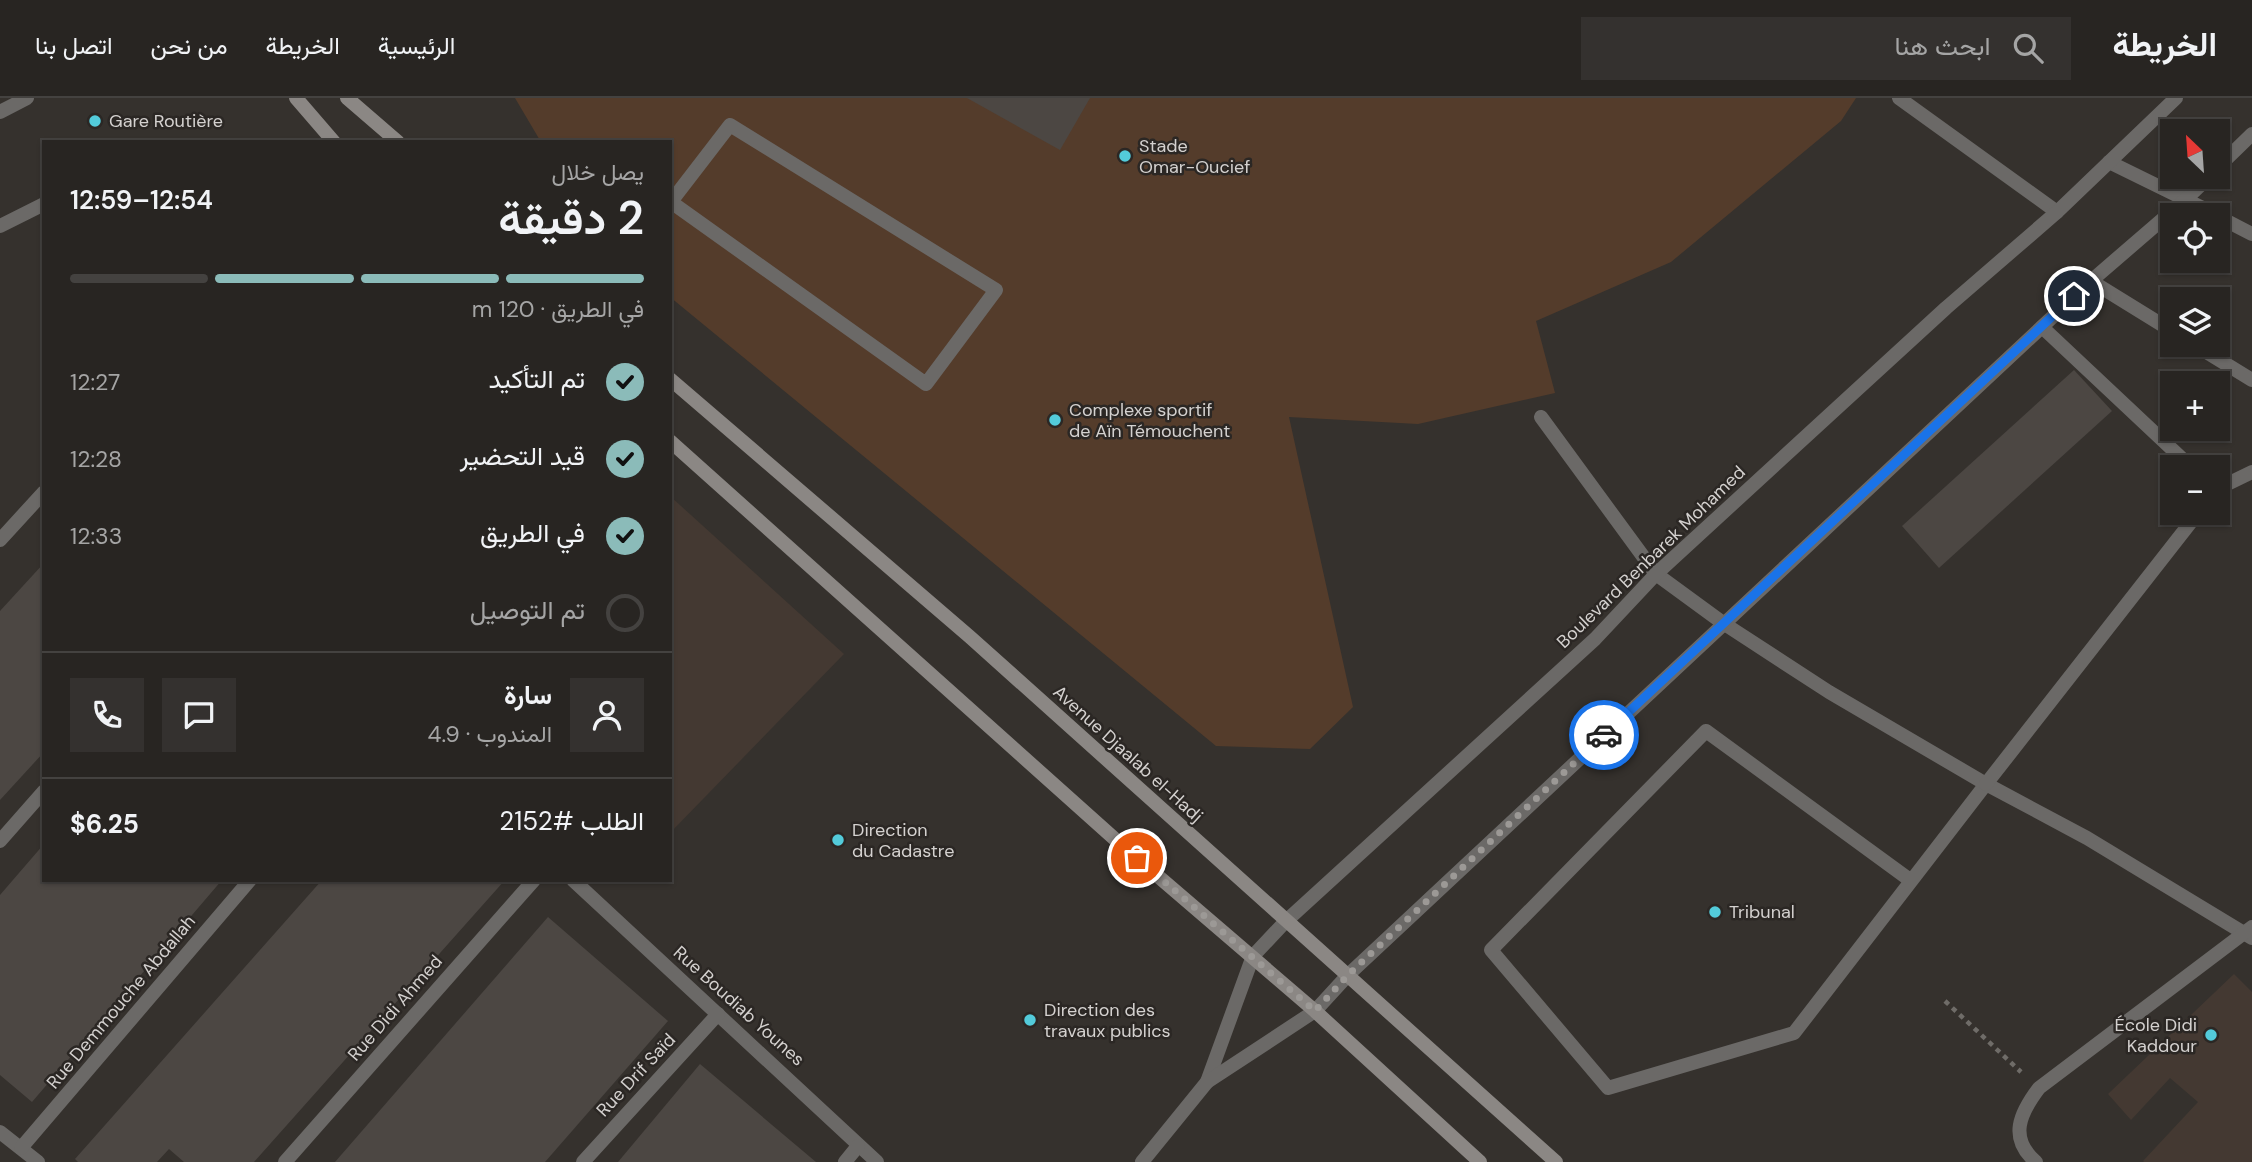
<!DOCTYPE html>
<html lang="ar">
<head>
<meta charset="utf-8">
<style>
	:root { --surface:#282522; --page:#34312f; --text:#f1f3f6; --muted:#a5a5a5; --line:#444240; --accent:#8bbbb9 }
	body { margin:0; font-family:"DM Sans",Vazirmatn,sans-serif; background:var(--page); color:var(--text); direction:rtl; height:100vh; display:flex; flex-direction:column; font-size:26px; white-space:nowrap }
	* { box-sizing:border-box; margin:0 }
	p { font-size:23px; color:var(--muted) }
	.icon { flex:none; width:38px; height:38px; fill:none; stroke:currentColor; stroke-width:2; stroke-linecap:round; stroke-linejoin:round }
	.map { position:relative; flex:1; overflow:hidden; direction:ltr }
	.side { position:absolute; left:42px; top:42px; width:630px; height:742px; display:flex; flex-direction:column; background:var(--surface); border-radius:0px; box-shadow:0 2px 5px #0004,0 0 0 2px var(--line); direction:rtl }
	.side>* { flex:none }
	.needle { width:46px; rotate:335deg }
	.buttons { position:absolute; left:2160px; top:21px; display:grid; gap:14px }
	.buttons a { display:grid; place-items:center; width:70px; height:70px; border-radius:0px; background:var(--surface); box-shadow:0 2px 5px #0004,0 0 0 2px var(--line); font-size:35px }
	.pin { position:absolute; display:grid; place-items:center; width:60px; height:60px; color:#fff; margin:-30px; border:4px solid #fff; border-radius:50%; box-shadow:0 2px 7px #0007 }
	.courier { position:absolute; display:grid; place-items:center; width:70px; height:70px; margin:-35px; border:5px solid #1a73e8; border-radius:50%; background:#fff; color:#222; box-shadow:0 2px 9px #0007 }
	.summary em { font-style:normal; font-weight:600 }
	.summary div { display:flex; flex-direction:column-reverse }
	.summary { display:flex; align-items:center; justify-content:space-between; height:119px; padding:0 28px }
	h1 { font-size:46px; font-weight:600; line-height:52px }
	.bar { display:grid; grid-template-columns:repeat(4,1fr); gap:10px 7px; align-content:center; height:84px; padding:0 28px }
	.bar i { height:9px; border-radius:5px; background:var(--line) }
	.bar .on { background:var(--accent) }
	.bar p { grid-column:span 4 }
	.line { display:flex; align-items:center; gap:18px; padding:0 28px; border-top:2px solid var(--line) }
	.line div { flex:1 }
	.round { display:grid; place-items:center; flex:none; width:74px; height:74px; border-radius:0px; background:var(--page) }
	ol { padding:0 28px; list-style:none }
	li { display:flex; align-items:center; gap:21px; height:77px }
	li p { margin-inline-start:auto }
	li .icon { padding:7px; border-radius:50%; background:var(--accent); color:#111; stroke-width:4 }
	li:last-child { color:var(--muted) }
	li i { width:38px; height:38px; border:4px solid var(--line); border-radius:50% }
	header { display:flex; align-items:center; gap:42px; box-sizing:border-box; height:98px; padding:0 35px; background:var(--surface); border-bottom:2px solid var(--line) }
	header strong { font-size:33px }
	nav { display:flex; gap:38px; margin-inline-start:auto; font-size:24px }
	.search { width:490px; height:63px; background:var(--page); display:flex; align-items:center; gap:18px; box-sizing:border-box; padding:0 24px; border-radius:0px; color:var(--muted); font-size:26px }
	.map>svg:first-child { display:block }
	.built { fill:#443932 }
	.green { fill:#543c2b }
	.building { fill:#4c4743 }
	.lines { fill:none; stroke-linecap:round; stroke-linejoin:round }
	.path { stroke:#6f6c68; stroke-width:4.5; stroke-dasharray:5 5; stroke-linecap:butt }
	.lane { stroke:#6b6967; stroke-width:14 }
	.street { stroke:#6b6967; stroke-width:14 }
	.secondary { stroke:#8b8784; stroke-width:14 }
	.done { stroke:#9c9996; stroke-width:7; stroke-dasharray:0 12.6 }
	.route { stroke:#1a73e8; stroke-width:9 }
	.poi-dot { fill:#53cbda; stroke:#2b2724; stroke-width:2.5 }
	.labels { text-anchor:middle; stroke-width:5; stroke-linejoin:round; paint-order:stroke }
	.poi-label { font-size:18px; fill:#d4d1cf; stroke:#2b2724; text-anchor:start }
	.street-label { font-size:18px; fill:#d4d1cf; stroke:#2b2724 }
</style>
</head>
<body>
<header>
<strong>الخريطة</strong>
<div class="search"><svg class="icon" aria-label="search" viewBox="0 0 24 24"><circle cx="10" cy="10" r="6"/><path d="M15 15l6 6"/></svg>ابحث هنا</div>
<nav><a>الرئيسية</a><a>الخريطة</a><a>من نحن</a><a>اتصل بنا</a></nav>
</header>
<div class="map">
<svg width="2252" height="1064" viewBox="0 0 2252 1064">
	<rect width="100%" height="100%" fill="#35312d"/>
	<!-- built -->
	<g class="built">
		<polygon points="670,398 844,556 670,735"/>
		<polygon points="2234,876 2252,894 2252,1064 2144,1064 2143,1063 2198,1004 2170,980 2131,1022 2108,996"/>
	</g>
	<!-- green -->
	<polygon class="green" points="515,0 1856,0 1841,23 1671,164 1536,223 1555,295 1418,326 1289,319 1353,609 1310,651 1216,648 670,199 670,44 541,44"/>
	<!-- building -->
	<g class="building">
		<polygon points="967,0 1090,0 1060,52"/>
		<polygon points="2074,272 2112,313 1939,470 1902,428"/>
		<polygon points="44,465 44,654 0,702 0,513"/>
		<polygon points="44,746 44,782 222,782 32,1004 0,977 0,797"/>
		<polygon points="322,782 505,782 254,1064 184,1064 169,1051 157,1064 78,1064 75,1061"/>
		<polygon points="548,819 668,923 545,1064 335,1064"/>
		<polygon points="700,966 816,1064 618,1064"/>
	</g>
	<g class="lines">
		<!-- path -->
		<polyline class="path" points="1945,903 2021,974"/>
		<!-- lane -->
		<g class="lane">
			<polyline points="0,14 27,0"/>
			<polyline points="670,105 730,27 996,192 926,286 671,104"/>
			<polyline points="1910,782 1706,633 1491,852 1608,990 1794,935 1986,686"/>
		</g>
		<!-- street -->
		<g class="street">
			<polyline points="1899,0 2057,114"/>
			<polyline points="2109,64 2217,117"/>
			<polyline points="2217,70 2252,36"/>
			<polyline points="2217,118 2252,136"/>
			<polyline points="0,128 44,106"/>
			<polyline points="2091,183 2172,233"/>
			<polyline points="2042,229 2191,369"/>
			<polyline points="2195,247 2252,282"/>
			<polyline points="1541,319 1656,476 1723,525 1829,594 1986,686 2087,740 2252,840"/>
			<polyline points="2217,391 2252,374"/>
			<polyline points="0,442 44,394"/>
			<polyline points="1986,686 2198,415"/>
			<polyline points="0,743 44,693"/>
			<polyline points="573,782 877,1064"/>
			<polyline points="1207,984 1253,858 1285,824 1595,541 1656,476 1946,210 2057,114 2176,0"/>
			<polyline points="0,1034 38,1064"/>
			<polyline points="21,1050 250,782"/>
			<polyline points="285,1064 534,782"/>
			<polyline points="583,1064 718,916"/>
			<polyline points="845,1064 858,1048"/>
			<polyline points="1142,1064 1207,984 1315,913 1348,877 2091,183 2186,101 2209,79"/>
			<path d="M 2036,1064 C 2008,1040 2020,1015 2039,990 L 2252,829"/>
		</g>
		<!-- secondary -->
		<g class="secondary">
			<polyline points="296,0 334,44"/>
			<polyline points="347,0 398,44"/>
			<polyline points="670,281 970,539 1556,1064"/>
			<polyline points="670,343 1117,743 1315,913 1480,1064"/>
		</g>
	</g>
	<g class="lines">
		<!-- done -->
		<polyline class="done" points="1137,760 1315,913 1348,877 1604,637"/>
		<!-- route -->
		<polyline class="route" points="1604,637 2074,198"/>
	</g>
	<!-- markers -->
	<g class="poi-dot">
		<circle cx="95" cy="23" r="7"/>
		<circle cx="1125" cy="58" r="7"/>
		<circle cx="1055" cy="322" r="7"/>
		<circle cx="838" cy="742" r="7"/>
		<circle cx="1715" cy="814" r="7"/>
		<circle cx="1030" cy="922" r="7"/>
		<circle cx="2211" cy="937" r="7"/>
	</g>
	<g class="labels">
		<!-- poi labels -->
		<g class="poi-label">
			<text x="109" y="29">Gare Routière</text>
			<text x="1139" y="54">Stade<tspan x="1139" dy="21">Omar-Oucief</tspan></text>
			<text x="1069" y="318">Complexe sportif<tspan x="1069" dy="21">de Aïn Témouchent</tspan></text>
			<text x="852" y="738">Direction<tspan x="852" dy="21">du Cadastre</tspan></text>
			<text x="1729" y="820">Tribunal</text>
			<text x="1044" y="918">Direction des<tspan x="1044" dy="21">travaux publics</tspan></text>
			<text x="2197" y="933" text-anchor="end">École Didi<tspan x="2197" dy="21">Kaddour</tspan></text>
		</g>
		<!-- street labels -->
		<g class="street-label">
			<text transform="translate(1651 459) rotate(-44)" y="6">Boulevard Benbarek Mohamed</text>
			<text transform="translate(1128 656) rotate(42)" y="6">Avenue Djaalab el-Hadj</text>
			<text transform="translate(121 904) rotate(-50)" y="6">Rue Demmouche Abdallah</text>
			<text transform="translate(739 908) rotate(42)" y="6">Rue Boudiab Younes</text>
			<text transform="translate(395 910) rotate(-49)" y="6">Rue Didi Ahmed</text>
			<text transform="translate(636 977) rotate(-47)" y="6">Rue Drif Saïd</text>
		</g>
	</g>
</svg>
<div class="buttons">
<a><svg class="needle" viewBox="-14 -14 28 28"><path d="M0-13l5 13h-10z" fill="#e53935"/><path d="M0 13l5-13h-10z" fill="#a5a5a5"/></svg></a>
<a><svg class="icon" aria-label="locate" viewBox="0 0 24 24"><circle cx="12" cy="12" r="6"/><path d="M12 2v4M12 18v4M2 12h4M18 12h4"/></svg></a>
<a><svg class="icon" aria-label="layers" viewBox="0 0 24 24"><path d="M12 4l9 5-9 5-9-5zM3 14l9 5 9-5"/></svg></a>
<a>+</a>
<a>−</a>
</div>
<div class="pin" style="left:1137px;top:760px;background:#ea580c"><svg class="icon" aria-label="bag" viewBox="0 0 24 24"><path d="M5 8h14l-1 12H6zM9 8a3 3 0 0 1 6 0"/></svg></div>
<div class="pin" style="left:2074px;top:198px;background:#1f2937"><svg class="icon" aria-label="home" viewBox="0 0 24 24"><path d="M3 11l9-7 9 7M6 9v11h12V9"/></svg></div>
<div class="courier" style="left:1604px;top:637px"><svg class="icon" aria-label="car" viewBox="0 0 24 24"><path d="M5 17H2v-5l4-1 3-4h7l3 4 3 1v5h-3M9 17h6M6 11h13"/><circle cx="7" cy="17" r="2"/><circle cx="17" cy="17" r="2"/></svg></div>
<section class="side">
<div class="summary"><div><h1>2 دقيقة</h1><p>يصل خلال</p></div><em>12:54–12:59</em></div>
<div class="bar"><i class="on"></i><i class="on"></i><i class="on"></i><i></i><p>في الطريق · 120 m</p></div>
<ol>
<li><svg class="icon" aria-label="check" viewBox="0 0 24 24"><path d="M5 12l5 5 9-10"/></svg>تم التأكيد<p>12:27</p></li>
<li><svg class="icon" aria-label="check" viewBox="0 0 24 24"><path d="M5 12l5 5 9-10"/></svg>قيد التحضير<p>12:28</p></li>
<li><svg class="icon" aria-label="check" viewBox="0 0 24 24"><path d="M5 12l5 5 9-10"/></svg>في الطريق<p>12:33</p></li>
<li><i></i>تم التوصيل</li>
</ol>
<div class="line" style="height:126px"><a class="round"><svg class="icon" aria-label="person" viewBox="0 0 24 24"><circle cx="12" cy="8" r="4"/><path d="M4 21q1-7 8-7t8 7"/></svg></a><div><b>سارة</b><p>المندوب · 4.9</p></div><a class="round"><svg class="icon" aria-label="chat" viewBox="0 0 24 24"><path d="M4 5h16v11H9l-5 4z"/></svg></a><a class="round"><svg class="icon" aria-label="phone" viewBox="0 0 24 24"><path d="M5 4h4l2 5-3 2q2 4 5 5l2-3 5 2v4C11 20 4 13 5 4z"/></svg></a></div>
<div class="line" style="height:91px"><div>الطلب #2152</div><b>$6.25</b></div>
</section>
</div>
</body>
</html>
